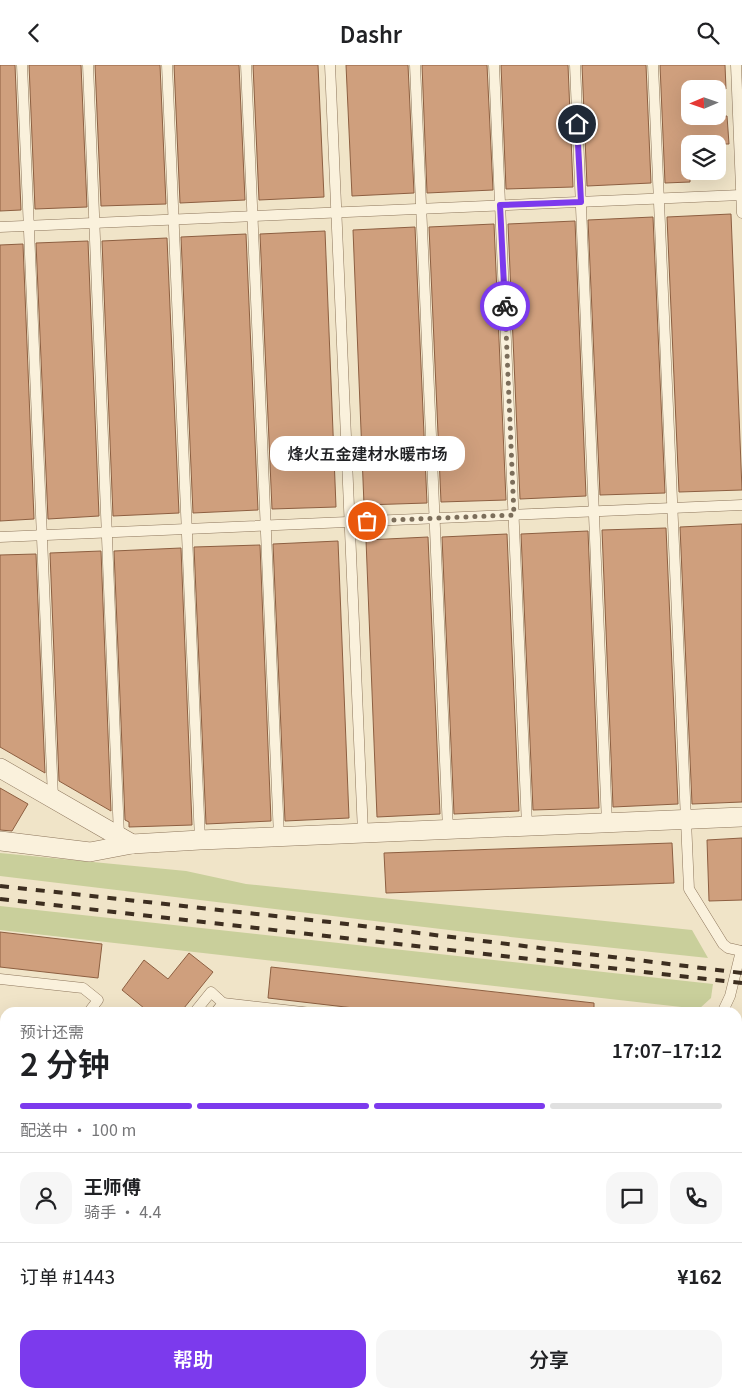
<!DOCTYPE html>
<html lang="zh">
<head>
<meta charset="utf-8">
<style>
	:root { --surface:#fff; --page:#f6f6f6; --text:#202124; --muted:#757577; --line:#e0e0e0; --accent:#7c3aed }
	body { margin:0; font-family:Georgia,"Noto Sans SC",serif; background:var(--page); color:var(--text); height:100vh; display:flex; flex-direction:column; font-size:19px; white-space:nowrap }
	* { box-sizing:border-box; margin:0 }
	p { font-size:16px; color:var(--muted) }
	.icon { flex:none; width:28px; height:28px; fill:none; stroke:currentColor; stroke-width:2; stroke-linecap:round; stroke-linejoin:round }
	.map { position:relative; flex:1; overflow:hidden }
	.panel { position:absolute; left:0px; top:942px; width:742px; height:391px; display:flex; flex-direction:column; background:var(--surface); border-radius:15px 15px 0 0; box-shadow:0 5px 20px #0002 }
	.panel>* { flex:none }
	.needle { width:32px; rotate:268deg }
	.fabs { position:absolute; left:681px; top:15px; display:grid; gap:10px }
	.fabs a { display:grid; place-items:center; width:45px; height:45px; border-radius:10px; background:var(--surface); box-shadow:0 5px 20px #0002; font-size:25px }
	.pin { position:absolute; display:grid; place-items:center; width:42px; height:42px; color:#fff; margin:-21px; border:2px solid #fff; border-radius:50%; box-shadow:0 1px 5px #0007 }
	.courier { position:absolute; display:grid; place-items:center; width:50px; height:50px; margin:-25px; border:4px solid #7c3aed; border-radius:50%; background:#fff; color:#222; box-shadow:0 1px 6px #0007 }
	.bubble { position:absolute; height:35px; border-radius:15px; background:var(--surface); box-shadow:0 5px 20px #0002; font-size:16px; font-weight:600; line-height:35px; text-align:center }
	.overview em { font-style:normal; font-weight:600 }
	.overview div { display:flex; flex-direction:column-reverse }
	.overview { display:flex; align-items:center; justify-content:space-between; height:85px; padding:0 20px }
	h1 { font-size:32px; font-weight:600; line-height:38px }
	.bar { display:grid; grid-template-columns:repeat(4,1fr); gap:8px 5px; align-content:center; height:60px; padding:0 20px }
	.bar i { height:6px; border-radius:4px; background:var(--line) }
	.bar .active { background:var(--accent) }
	.bar p { grid-column:span 4 }
	.line { display:flex; align-items:center; gap:12px; padding:0 20px; border-top:1px solid var(--line) }
	.line div { flex:1 }
	.round { display:grid; place-items:center; flex:none; width:52px; height:52px; border-radius:15px; background:var(--page) }
	.primary-button { display:flex; gap:10px; margin-top:auto; padding:10px 20px }
	.primary-button a { flex:1; height:58px; border-radius:15px; background:var(--accent); color:#fff; font-size:20px; font-weight:600; line-height:58px; text-align:center }
	.primary-button a+a { background:var(--page); color:var(--text) }
	header { display:flex; justify-content:space-between; align-items:center; height:65px; padding:0 20px; background:var(--surface); font-size:22px; font-weight:600 }
	.map>svg:first-child { display:block }
	.green { fill:#c9cf9b }
	.building { fill:#cf9f7d; stroke:#8d5f41 }
	.lines { fill:none; stroke-linecap:round; stroke-linejoin:round }
	.service-casing { stroke:#8d765c; stroke-width:11 }
	.minor-casing { stroke:#8d765c; stroke-width:20 }
	.service { stroke:#faf1dc; stroke-width:10 }
	.minor { stroke:#faf1dc; stroke-width:19 }
	.rail { stroke:#3d2e20; stroke-width:4; stroke-dasharray:9 9; stroke-linecap:butt }
	.done { stroke:#7c6e5b; stroke-width:5; stroke-dasharray:0 9 }
	.route { stroke:#7c3aed; stroke-width:6 }
</style>
</head>
<body>
<header><svg class="icon" aria-label="back" viewBox="0 0 24 24"><path d="M15 5l-7 7 7 7"/></svg>Dashr<svg class="icon" aria-label="search" viewBox="0 0 24 24"><circle cx="10" cy="10" r="6"/><path d="M15 15l6 6"/></svg></header>
<div class="map">
<svg width="742" height="1333" viewBox="0 0 742 1333">
	<rect width="100%" height="100%" fill="#f0e4c8"/>
	<!-- green -->
	<g class="green">
		<polygon points="0,788 186,806 246,819 692,865 708,893 474,868 0,811"/>
		<polygon points="0,841 713,919 711,933 699,944 0,865"/>
	</g>
	<!-- building -->
	<g class="building">
		<polygon points="0,0 15,0 21,145 0,146"/>
		<polygon points="29,0 81,0 87,142 35,144"/>
		<polygon points="95,0 160,0 166,139 101,141"/>
		<polygon points="174,0 239,0 245,135 180,138"/>
		<polygon points="253,0 318,0 324,132 259,135"/>
		<polygon points="346,0 408,0 414,128 352,131"/>
		<polygon points="422,0 487,0 493,125 427,128"/>
		<polygon points="501,0 568,0 573,122 506,124"/>
		<polygon points="582,0 646,0 651,118 587,121"/>
		<polygon points="660,0 725,0 726,24 690,24 690,51 727,51 729,79 690,79 690,117 665,118"/>
		<polygon points="731,149 742,425 679,427 667,152"/>
		<polygon points="653,152 665,428 600,430 588,155"/>
		<polygon points="575,156 586,431 520,434 508,159"/>
		<polygon points="494,159 506,435 441,437 429,162"/>
		<polygon points="415,162 427,438 364,440 353,165"/>
		<polygon points="325,166 336,442 272,444 260,169"/>
		<polygon points="246,169 258,445 193,448 181,172"/>
		<polygon points="167,173 179,448 113,451 102,176"/>
		<polygon points="88,176 99,451 48,454 36,178"/>
		<polygon points="23,179 34,454 0,456 0,180"/>
		<polygon points="742,459 742,737 692,739 680,462"/>
		<polygon points="666,463 678,739 613,742 602,465"/>
		<polygon points="588,466 599,743 533,745 521,469"/>
		<polygon points="507,469 519,746 454,749 442,472"/>
		<polygon points="428,472 440,749 377,752 366,475"/>
		<polygon points="338,476 349,753 285,756 273,479"/>
		<polygon points="260,480 271,756 206,759 194,482"/>
		<polygon points="181,483 192,760 129,762 129,757 125,755 114,486"/>
		<polygon points="101,486 111,746 59,716 50,488"/>
		<polygon points="36,489 45,708 0,682 0,490"/>
		<polygon points="0,723 28,739 12,766 0,765"/>
		<polygon points="742,773 742,835 709,836 707,775"/>
		<polygon points="672,778 674,818 386,828 384,788"/>
		<polygon points="0,867 102,879 98,913 0,902"/>
		<polygon points="189,888 213,907 180,948 150,948 122,925 144,895 168,914"/>
		<polygon points="271,902 594,938 594,948 397,948 268,933"/>
	</g>
	<g class="lines">
		<defs>
			<g id="service">
				<polyline points="22,0 53,733"/>
				<polyline points="88,0 119,771"/>
				<polyline points="167,0 200,775"/>
				<polyline points="246,0 279,772"/>
				<polyline points="330,0 363,768"/>
				<polyline points="415,0 448,765"/>
				<polyline points="494,0 527,761"/>
				<polyline points="575,0 607,758"/>
				<polyline points="653,0 689,824 723,879 728,883 742,886"/>
				<polyline points="736,0 742,148"/>
				<polyline points="0,162 741,130"/>
				<polyline points="0,472 742,440"/>
				<polyline points="0,914 83,923 98,935 88,948"/>
				<polyline points="223,938 311,948"/>
				<polyline points="194,948 211,927 223,938 215,948"/>
				<polyline points="722,948 730,931 741,886"/>
				<polyline points="0,1013 5,1017"/>
				<polyline points="738,1015 742,1013"/>
				<polyline points="0,1055 5,1049"/>
				<polyline points="0,1184 5,1178"/>
				<polyline points="0,1209 5,1203"/>
				<polyline points="0,1252 5,1255"/>
				<polyline points="738,1255 742,1258"/>
				<polyline points="98,1329 103,1333"/>
				<polyline points="231,1329 237,1333"/>
				<polyline points="368,1329 374,1333"/>
				<polyline points="158,1333 161,1329"/>
				<polyline points="410,1333 413,1329"/>
				<polyline points="507,1333 508,1329"/>
			</g>
			<g id="minor">
				<polyline points="0,703 132,779"/>
				<polyline points="0,776 90,787 132,779 200,775 742,752"/>
			</g>
		</defs>
		<!-- service casing -->
		<use href="#service" class="service-casing"/>
		<!-- minor casing -->
		<use href="#minor" class="minor-casing"/>
		<!-- service -->
		<use href="#service" class="service"/>
		<!-- minor -->
		<use href="#minor" class="minor"/>
		<!-- rail -->
		<g class="rail">
			<polyline points="0,821 330,857 742,908"/>
			<polyline points="0,834 742,918"/>
		</g>
	</g>
	<g class="lines">
		<!-- done -->
		<polyline class="done" points="367,456 514,450 505,241"/>
		<!-- route -->
		<polyline class="route" points="505,241 500,140 581,137 577,59"/>
	</g>
</svg>
<div class="fabs">
<a><svg class="needle" viewBox="-14 -14 28 28"><path d="M0-13l5 13h-10z" fill="#e53935"/><path d="M0 13l5-13h-10z" fill="#757577"/></svg></a>
<a><svg class="icon" aria-label="layers" viewBox="0 0 24 24"><path d="M12 4l9 5-9 5-9-5zM3 14l9 5 9-5"/></svg></a>
</div>
<div class="pin" style="left:367px;top:456px;background:#ea580c"><svg class="icon" aria-label="bag" viewBox="0 0 24 24"><path d="M5 8h14l-1 12H6zM9 8a3 3 0 0 1 6 0"/></svg></div>
<div class="pin" style="left:577px;top:59px;background:#1f2937"><svg class="icon" aria-label="home" viewBox="0 0 24 24"><path d="M3 11l9-7 9 7M6 9v11h12V9"/></svg></div>
<div class="courier" style="left:505px;top:241px"><svg class="icon" aria-label="bike" viewBox="0 0 24 24"><circle cx="6" cy="16" r="4"/><circle cx="18" cy="16" r="4"/><path d="M6 16l4-8h5l3 8M10 8l3 8H6M13 5h3"/></svg></div>
<div class="bubble" style="left:270px;top:371px;width:195px">烽火五金建材水暖市场</div>
<section class="panel">
<div class="overview"><div><h1>2 分钟</h1><p>预计还需</p></div><em>17:07–17:12</em></div>
<div class="bar"><i class="active"></i><i class="active"></i><i class="active"></i><i></i><p>配送中 · 100 m</p></div>
<div class="line" style="height:90px"><a class="round"><svg class="icon" aria-label="person" viewBox="0 0 24 24"><circle cx="12" cy="8" r="4"/><path d="M4 21q1-7 8-7t8 7"/></svg></a><div><b>王师傅</b><p>骑手 · 4.4</p></div><a class="round"><svg class="icon" aria-label="chat" viewBox="0 0 24 24"><path d="M4 5h16v11H9l-5 4z"/></svg></a><a class="round"><svg class="icon" aria-label="phone" viewBox="0 0 24 24"><path d="M5 4h4l2 5-3 2q2 4 5 5l2-3 5 2v4C11 20 4 13 5 4z"/></svg></a></div>
<div class="line" style="height:65px"><div>订单 #1443</div><b>¥162</b></div>
<div class="primary-button"><a>帮助</a><a>分享</a></div>
</section>
</div>
</body>
</html>
